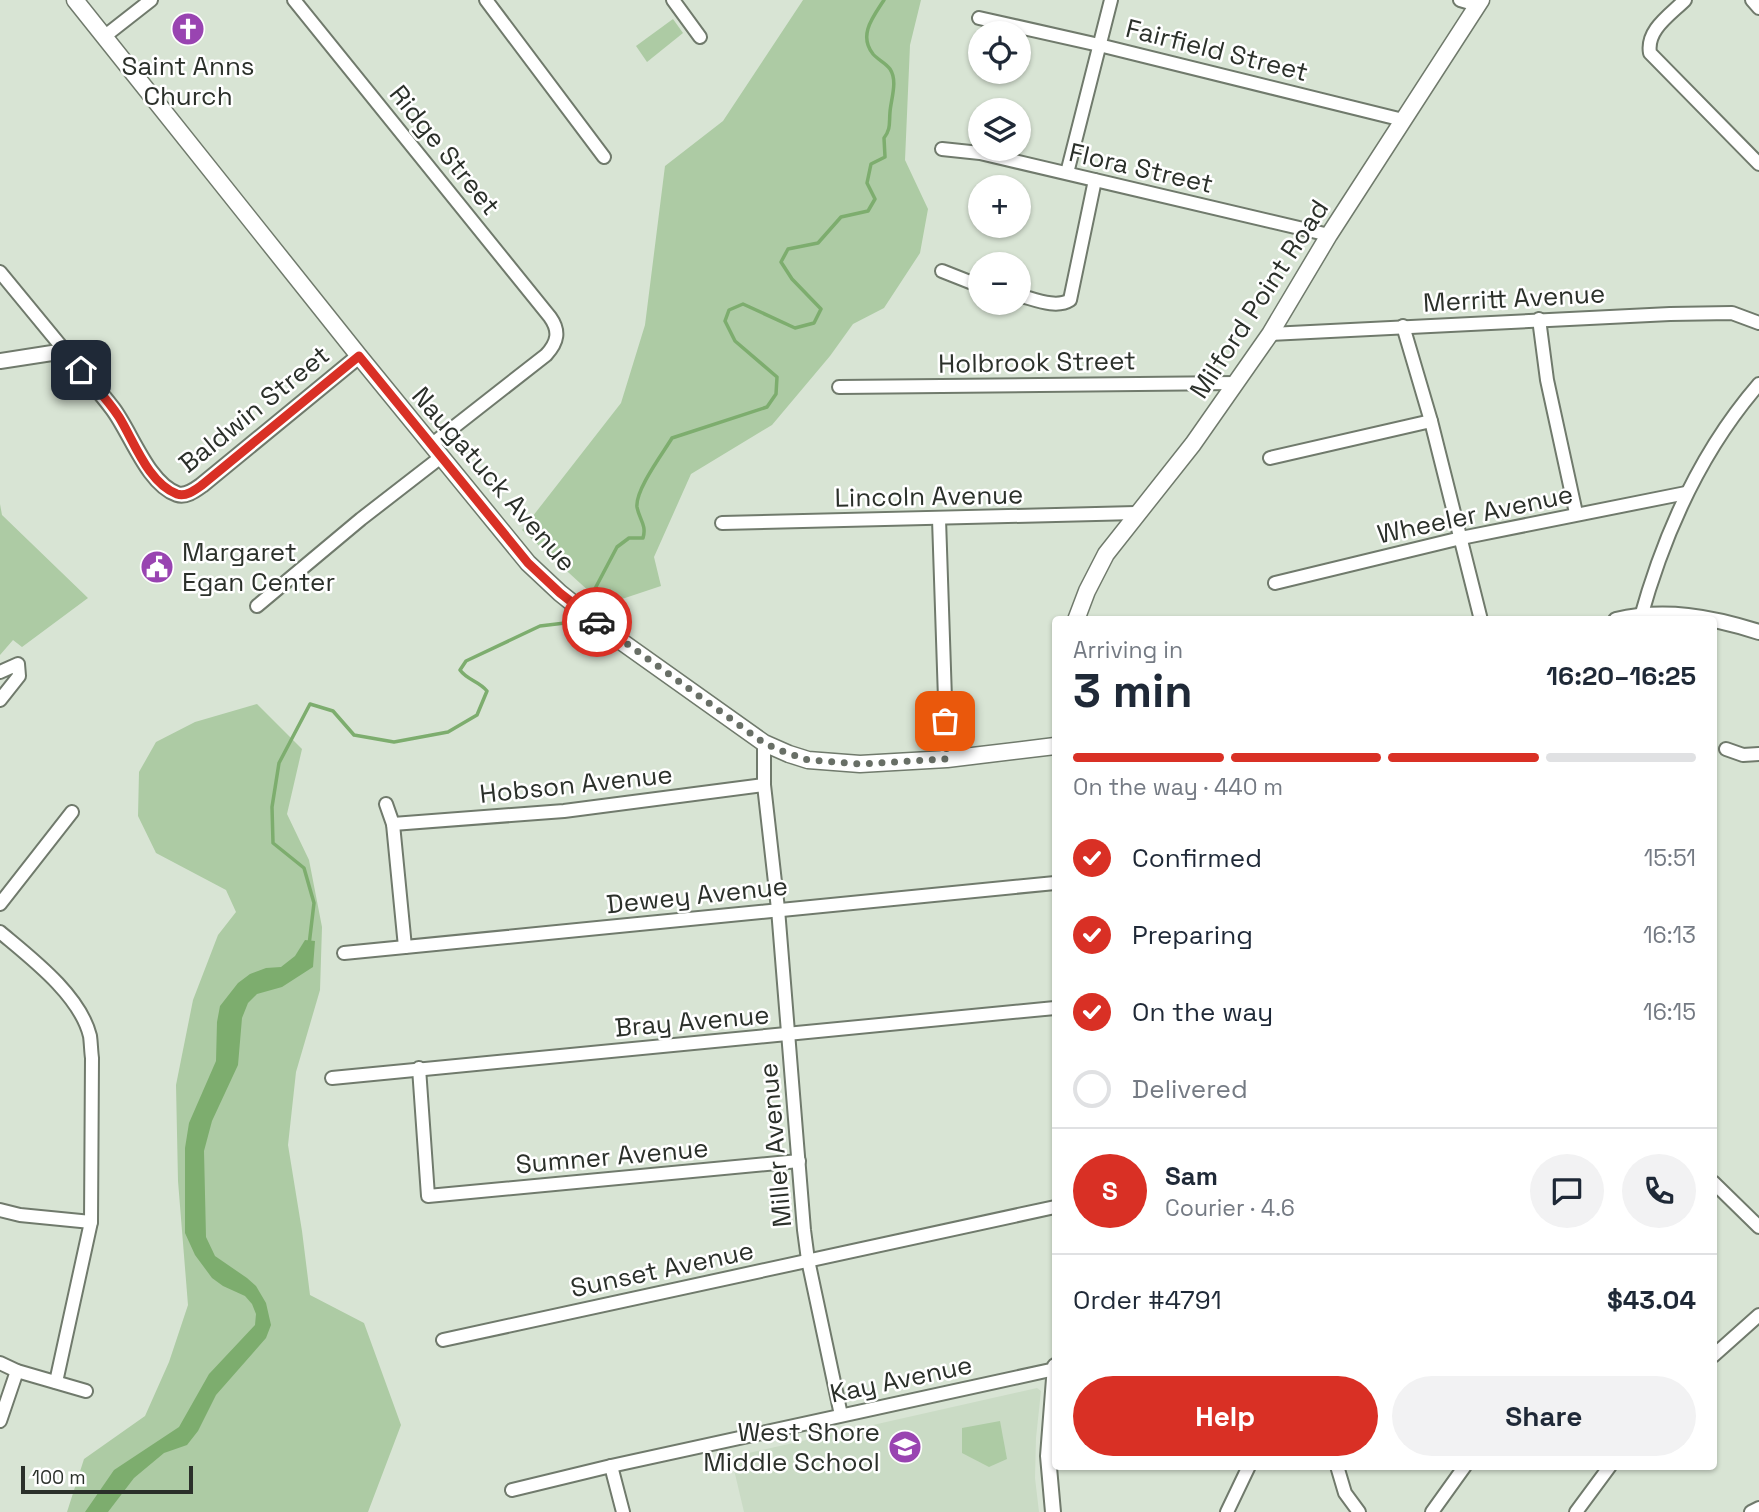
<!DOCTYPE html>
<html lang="en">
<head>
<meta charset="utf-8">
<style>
	:root { --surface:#fff; --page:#f2f2f3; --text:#1f2937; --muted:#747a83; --line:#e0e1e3; --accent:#d93025 }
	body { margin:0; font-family:"Space Grotesk",sans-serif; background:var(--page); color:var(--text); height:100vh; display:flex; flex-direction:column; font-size:26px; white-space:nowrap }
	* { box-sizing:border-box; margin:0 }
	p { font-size:23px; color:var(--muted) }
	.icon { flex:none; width:38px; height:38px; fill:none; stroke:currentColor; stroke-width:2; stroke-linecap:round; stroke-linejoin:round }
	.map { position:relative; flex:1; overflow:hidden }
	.details { position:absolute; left:1052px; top:616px; width:665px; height:854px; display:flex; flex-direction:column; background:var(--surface); border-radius:7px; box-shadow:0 2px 5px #0004 }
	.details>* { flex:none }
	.fabs { position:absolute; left:968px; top:21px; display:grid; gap:14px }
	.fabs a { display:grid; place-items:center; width:63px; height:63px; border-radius:50%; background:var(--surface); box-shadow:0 2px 5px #0004; font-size:35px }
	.scale { position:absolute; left:21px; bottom:18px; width:172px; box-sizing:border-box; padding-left:7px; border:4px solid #2b302a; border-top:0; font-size:19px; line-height:24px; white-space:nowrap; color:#2b302a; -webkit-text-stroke:5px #fff; paint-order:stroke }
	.pin { position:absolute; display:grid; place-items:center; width:60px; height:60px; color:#fff; margin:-30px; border-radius:14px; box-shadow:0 4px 10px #0006 }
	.courier { position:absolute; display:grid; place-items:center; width:70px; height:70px; margin:-35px; border:5px solid #d93025; border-radius:50%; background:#fff; color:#222; box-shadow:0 2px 9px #0007 }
	.summary em { font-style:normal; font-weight:800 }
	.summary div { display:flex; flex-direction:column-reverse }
	.summary { display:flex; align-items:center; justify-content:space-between; height:119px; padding:0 21px }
	h1 { font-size:46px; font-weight:800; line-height:52px }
	.bar { display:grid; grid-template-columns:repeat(4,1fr); gap:10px 7px; align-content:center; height:84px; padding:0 21px }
	.bar i { height:9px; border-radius:5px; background:var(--line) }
	.bar .on { background:var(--accent) }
	.bar p { grid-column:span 4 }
	.line { display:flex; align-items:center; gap:18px; padding:0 21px; border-top:2px solid var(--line) }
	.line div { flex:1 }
	.round { display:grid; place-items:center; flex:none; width:74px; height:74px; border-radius:37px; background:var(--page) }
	ol { padding:0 21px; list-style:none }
	li { display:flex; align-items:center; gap:21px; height:77px }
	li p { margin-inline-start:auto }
	li .icon { padding:7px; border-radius:50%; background:var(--accent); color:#fff; stroke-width:4 }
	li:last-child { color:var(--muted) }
	li i { width:38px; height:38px; border:4px solid var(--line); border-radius:50% }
	.action { display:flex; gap:14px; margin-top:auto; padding:14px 21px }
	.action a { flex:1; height:80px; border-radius:42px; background:var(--accent); color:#fff; font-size:28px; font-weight:800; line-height:80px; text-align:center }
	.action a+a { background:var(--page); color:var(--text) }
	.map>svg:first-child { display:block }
	.built { fill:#cadbc5 }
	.green { fill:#adcba4 }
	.water { fill:#7dad6e }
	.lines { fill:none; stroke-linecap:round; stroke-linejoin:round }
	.stream { stroke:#7dad6e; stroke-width:3.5 }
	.minor-casing { stroke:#707a6c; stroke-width:16 }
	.tertiary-casing { stroke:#707a6c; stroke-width:18 }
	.secondary-casing { stroke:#707a6c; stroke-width:19 }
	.minor { stroke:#fff; stroke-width:12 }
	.tertiary { stroke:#fff; stroke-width:14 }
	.secondary { stroke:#fff; stroke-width:16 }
	.done { stroke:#686f66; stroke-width:7; stroke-dasharray:0 12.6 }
	.route { stroke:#d93025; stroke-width:9 }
	.labels { text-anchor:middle; stroke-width:5; stroke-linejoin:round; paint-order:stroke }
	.street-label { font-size:26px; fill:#2b302a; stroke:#fff }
	.poi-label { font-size:26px; fill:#2b302a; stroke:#fff }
</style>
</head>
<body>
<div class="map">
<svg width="1759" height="1512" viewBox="0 0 1759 1512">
	<rect width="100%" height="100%" fill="#d8e4d4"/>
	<!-- built -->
	<polygon class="built" points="1037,1388 1041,1391 1036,1438 1035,1478 1039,1512 744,1512 731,1457"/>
	<!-- green -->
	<g class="green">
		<polygon points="803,0 921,0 910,45 905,160 928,209 920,253 884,308 853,324 830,356 772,425 691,474 654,557 661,586 604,605 522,530 621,403 645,325 665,166 723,121"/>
		<polygon points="673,19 683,33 647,62 636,46"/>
		<polygon points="0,504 2,515 88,598 22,647 13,640 0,655"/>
		<polygon points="257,704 302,749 287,814 309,860 322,927 320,990 296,1072 288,1145 302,1231 310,1295 364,1323 401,1425 368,1512 67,1512 84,1459 145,1416 169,1362 188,1305 178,1181 176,1085 193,1000 218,935 236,912 226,890 156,853 138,816 139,772 156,742 195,722"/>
		<polygon points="1000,1421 1007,1459 989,1467 962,1453 962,1428"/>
	</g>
	<!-- water -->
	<polygon class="water" points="305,940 315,941 313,967 282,987 257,994 248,1003 242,1018 238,1065 212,1121 204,1151 206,1237 215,1256 247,1278 256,1286 266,1303 271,1325 266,1338 216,1395 198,1431 187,1445 164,1453 134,1478 108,1512 85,1512 114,1470 179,1427 209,1374 255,1325 256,1314 252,1304 245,1296 223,1286 212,1278 195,1255 185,1233 185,1148 189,1123 216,1061 217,1022 220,1006 238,983 250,974 266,968 281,967 295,956"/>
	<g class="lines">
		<!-- stream -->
		<g class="stream">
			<path d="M 589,600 L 617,547 L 629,538 L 643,538 C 647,525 639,519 637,507 C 635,490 663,453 672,438 L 767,407 L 776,394 L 777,377 L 735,341 L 725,321 L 729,310 L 743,304 L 795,328 L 814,323 L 821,309 L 792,279 L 781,262 L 788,249 L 818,243 L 841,217 L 868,211 L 875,199 L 867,183 L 871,164 L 885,157 L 884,138 C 891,129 889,123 890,112 C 891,99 898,81 890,69 C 886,63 878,60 873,54 C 858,35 873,17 884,0"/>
			<path d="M 309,945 L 314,903 L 304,868 L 273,843 L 272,807 L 279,763 L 310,704 L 333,711 L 354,735 L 394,742 L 448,732 L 477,715 L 487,691 C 479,681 467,680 460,670 L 466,661 L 540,626 L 573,622"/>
		</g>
		<defs>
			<g id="minor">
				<path d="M 294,0 L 550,317 C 560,331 558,342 546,355 L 431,445"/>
				<polyline points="486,0 604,157"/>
				<polyline points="673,0 700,37"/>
				<polyline points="1460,0 1477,5"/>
				<path d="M 1685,0 C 1670,15 1646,30 1650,53 L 1759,164"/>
				<polyline points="1752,0 1759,8"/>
				<polyline points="979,18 1099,45 1403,120"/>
				<polyline points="105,36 151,0"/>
				<polyline points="942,149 980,153 1329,235"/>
				<polyline points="1067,173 1111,0"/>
				<polyline points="942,271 980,286"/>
				<polyline points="0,272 65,351"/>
				<path d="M 1018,295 C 1034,299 1056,309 1070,300 L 1095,180"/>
				<polyline points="1539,319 1547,380 1576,513"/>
				<polyline points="1403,326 1431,421 1481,620"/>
				<polyline points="1270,334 1670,314 1732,313 1759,323"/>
				<polyline points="839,387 1236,383"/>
				<polyline points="1270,458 1431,421"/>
				<polyline points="939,519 947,759"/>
				<polyline points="722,523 1136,513"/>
				<polyline points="1275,583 1461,538 1686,493"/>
				<polyline points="257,606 361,519 441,457"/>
				<path d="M 1640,620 C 1664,533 1700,452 1759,384"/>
				<polyline points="0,672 18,664 19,676 0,700"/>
				<polyline points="764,743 764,785 778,909 804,1230 808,1260 841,1415"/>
				<polyline points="1726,749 1743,755 1759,754"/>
				<polyline points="386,804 393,824 405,947"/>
				<polyline points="393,824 564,811 764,785"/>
				<polyline points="0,904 72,812"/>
				<path d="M 0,932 C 31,958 80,995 90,1036 C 91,1043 91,1051 92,1058 L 91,1222 L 56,1382"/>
				<polyline points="344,953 1055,883"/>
				<polyline points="419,1068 428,1196 799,1161"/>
				<polyline points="332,1078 1055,1008"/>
				<polyline points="1713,1182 1759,1227"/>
				<polyline points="0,1210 20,1215 91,1222"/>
				<polyline points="443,1340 1055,1207"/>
				<polyline points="1713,1356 1759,1315"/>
				<polyline points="0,1363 17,1371 86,1391"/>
				<polyline points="0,1421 17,1371"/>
				<polyline points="611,1466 623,1512"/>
				<polyline points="1337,1466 1345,1493 1359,1512"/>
				<polyline points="512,1490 611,1466 1055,1369"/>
				<polyline points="1227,1512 1249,1466"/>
				<polyline points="1432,1512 1465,1466"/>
				<polyline points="1576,1512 1610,1466"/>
				<polyline points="1751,1512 1759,1508"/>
			</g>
			<g id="tertiary">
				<path d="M 0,361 L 65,351 C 81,371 98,389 113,409 C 131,433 148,484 177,494 C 186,497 195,490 202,485 L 359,356"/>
				<path d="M 1616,620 C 1664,608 1712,617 1759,632"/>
				<polyline points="1053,1512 1048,1456 1055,1366"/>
			</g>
			<g id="secondary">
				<polyline points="75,0 359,356 528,563 560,593 615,637 764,743 789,754 808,760 860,764 947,759 1055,746"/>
				<polyline points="1076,620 1087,591 1106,554 1193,444 1270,334 1329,235 1481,0"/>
			</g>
		</defs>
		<!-- minor casing -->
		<use href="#minor" class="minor-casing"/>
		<!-- tertiary casing -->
		<use href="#tertiary" class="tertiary-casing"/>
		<!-- secondary casing -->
		<use href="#secondary" class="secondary-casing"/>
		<!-- minor -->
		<use href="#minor" class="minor"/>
		<!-- tertiary -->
		<use href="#tertiary" class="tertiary"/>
		<!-- secondary -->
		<use href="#secondary" class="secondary"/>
	</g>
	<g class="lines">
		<!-- done -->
		<polyline class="done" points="597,622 764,743 779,750 808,760 860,764 947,759 945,721"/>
		<!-- route -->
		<path class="route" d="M 81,370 C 94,386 108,400 119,417 C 134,441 148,483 177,494 C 186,497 195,490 202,485 L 359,356 L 528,563 L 560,593 L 597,622"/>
	</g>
	<!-- icons -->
	<defs>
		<symbol id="church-disc" viewBox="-11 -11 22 22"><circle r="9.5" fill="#9944b1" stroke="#fff"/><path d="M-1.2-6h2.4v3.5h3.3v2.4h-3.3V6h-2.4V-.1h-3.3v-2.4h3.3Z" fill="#fff"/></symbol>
		<symbol id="civic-disc" viewBox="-11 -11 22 22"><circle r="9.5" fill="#9944b1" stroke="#fff"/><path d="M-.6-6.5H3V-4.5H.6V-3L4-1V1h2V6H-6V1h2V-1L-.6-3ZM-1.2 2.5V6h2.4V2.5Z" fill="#fff"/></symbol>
		<symbol id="school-disc" viewBox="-11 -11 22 22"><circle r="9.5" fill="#9944b1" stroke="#fff"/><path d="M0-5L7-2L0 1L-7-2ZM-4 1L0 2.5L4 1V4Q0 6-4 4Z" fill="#fff"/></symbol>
	</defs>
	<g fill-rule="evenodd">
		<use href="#church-disc" x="169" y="10" width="38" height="38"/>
		<use href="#civic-disc" x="138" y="548" width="38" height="38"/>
		<use href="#school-disc" x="886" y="1428" width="38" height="38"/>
	</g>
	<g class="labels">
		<!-- street labels -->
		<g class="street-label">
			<text transform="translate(1217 50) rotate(14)" y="9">Fairfield Street</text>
			<text transform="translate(445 150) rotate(51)" y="9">Ridge Street</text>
			<text transform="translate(1141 168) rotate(13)" y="9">Flora Street</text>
			<text transform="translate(1514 298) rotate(-3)" y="9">Merritt Avenue</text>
			<text transform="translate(1259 299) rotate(-57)" y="9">Milford Point Road</text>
			<text transform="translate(1037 362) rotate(-1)" y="9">Holbrook Street</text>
			<text transform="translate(254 409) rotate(-39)" y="9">Baldwin Street</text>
			<text transform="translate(494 479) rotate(49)" y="9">Naugatuck Avenue</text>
			<text transform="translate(929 496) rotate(-1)" y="9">Lincoln Avenue</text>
			<text transform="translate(1475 514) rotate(-12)" y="9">Wheeler Avenue</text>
			<text transform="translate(576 784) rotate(-6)" y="9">Hobson Avenue</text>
			<text transform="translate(697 895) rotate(-6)" y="9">Dewey Avenue</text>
			<text transform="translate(692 1021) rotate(-5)" y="9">Bray Avenue</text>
			<text transform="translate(775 1145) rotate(-95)" y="9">Miller Avenue</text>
			<text transform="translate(612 1156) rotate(-5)" y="9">Sumner Avenue</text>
			<text transform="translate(662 1269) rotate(-12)" y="9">Sunset Avenue</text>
			<text transform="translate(901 1379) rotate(-12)" y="9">Kay Avenue</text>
		</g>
		<!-- poi labels -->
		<g class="poi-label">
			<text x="188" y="75">Saint Anns<tspan x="188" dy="30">Church</tspan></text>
			<text x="182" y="561" text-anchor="start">Margaret<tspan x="182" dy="30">Egan Center</tspan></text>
			<text x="880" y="1441" text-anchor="end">West Shore<tspan x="880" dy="30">Middle School</tspan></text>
		</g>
	</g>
</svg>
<div class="fabs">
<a><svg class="icon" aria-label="locate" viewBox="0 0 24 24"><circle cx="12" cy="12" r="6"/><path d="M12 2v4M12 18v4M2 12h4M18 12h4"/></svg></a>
<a><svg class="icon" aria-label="layers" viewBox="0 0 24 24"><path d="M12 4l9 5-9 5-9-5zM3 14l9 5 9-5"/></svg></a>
<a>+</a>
<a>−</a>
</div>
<div class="scale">100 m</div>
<div class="pin" style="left:945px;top:721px;background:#ea580c"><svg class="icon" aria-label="bag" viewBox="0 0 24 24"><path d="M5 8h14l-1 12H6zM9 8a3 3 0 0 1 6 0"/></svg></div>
<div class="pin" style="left:81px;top:370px;background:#1f2937"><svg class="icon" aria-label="home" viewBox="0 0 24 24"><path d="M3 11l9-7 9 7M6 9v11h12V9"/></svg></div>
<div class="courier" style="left:597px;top:622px"><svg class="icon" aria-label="car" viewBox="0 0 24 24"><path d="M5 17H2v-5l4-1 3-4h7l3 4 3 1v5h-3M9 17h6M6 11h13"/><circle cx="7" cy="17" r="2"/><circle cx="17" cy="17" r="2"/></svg></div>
<section class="details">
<div class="summary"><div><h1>3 min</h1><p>Arriving in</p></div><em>16:20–16:25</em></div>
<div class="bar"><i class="on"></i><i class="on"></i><i class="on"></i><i></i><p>On the way · 440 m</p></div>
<ol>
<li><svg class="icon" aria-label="check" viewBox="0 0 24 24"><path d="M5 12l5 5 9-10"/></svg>Confirmed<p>15:51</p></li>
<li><svg class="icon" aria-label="check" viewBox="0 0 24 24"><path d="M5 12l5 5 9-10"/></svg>Preparing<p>16:13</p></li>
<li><svg class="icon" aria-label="check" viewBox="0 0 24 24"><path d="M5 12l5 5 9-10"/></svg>On the way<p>16:15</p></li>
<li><i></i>Delivered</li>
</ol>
<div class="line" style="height:126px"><b class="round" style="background:var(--accent);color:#fff">S</b><div><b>Sam</b><p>Courier · 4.6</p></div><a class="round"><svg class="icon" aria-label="chat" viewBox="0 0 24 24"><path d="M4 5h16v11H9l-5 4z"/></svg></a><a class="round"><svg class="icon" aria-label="phone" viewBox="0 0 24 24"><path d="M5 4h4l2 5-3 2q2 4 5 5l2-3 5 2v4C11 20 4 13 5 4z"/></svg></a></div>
<div class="line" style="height:91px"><div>Order #4791</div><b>$43.04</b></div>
<div class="action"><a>Help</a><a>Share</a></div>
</section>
</div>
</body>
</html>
